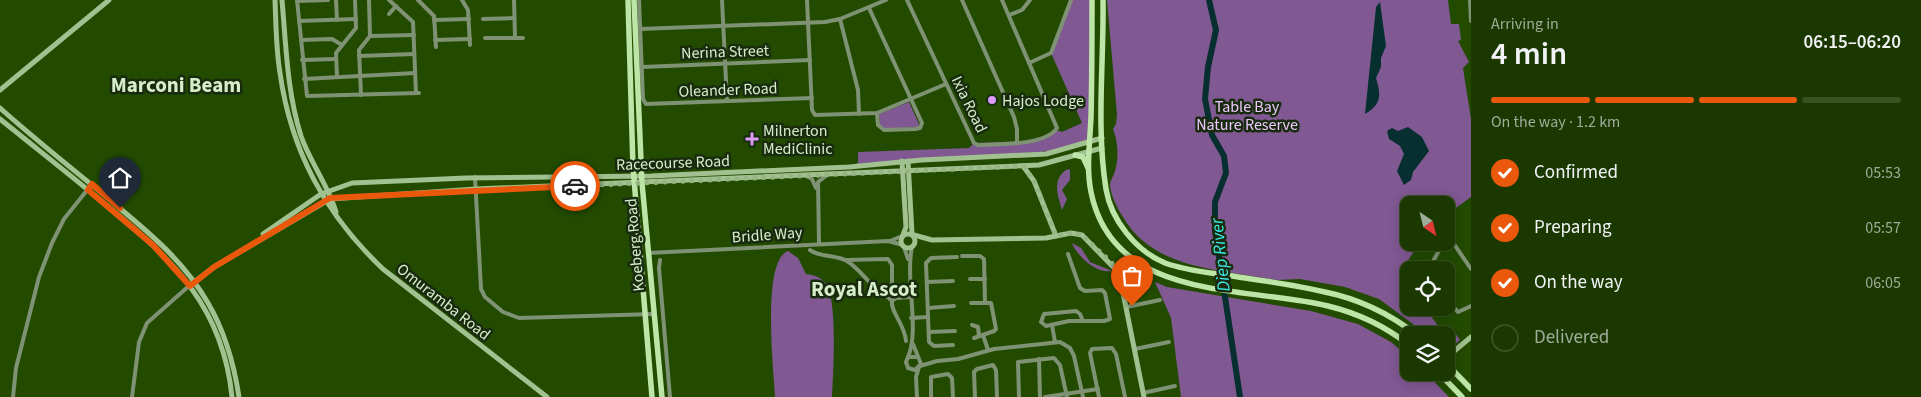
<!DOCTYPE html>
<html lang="en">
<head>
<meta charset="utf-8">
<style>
	:root { --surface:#1a3800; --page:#233f0a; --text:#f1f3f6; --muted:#9fac99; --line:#385222; --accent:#ea580c }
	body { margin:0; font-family:"Source Sans 3",sans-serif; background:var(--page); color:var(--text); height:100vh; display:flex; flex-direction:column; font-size:19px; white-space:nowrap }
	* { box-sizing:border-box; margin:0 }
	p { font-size:16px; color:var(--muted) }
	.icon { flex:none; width:28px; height:28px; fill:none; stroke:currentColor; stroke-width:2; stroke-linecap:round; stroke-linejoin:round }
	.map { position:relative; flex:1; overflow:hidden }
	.side { display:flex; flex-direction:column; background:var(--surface); width:450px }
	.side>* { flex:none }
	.needle { width:32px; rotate:145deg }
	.controls { position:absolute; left:1400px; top:196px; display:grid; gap:10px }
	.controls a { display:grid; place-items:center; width:55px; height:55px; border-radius:10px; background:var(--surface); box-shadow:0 2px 12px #0003,0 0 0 1px var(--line); font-size:25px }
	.pin { position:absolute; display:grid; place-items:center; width:42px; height:42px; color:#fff; margin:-51px -21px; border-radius:50% 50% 50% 0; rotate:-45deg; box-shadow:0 0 5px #0007 }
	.pin .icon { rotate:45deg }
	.courier { position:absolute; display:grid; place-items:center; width:50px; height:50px; margin:-25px; border:4px solid #ea580c; border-radius:50%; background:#fff; color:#222; box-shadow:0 1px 6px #0007 }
	.summary em { font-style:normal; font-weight:600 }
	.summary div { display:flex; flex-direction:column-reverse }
	.summary { display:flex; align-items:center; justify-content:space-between; height:85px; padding:0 20px }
	h1 { font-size:32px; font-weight:600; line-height:38px }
	.bar { display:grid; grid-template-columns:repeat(4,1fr); gap:8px 5px; align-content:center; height:60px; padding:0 20px }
	.bar i { height:6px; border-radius:4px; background:var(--line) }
	.bar .selected { background:var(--accent) }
	.bar p { grid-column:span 4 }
	ol { padding:0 20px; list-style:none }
	li { display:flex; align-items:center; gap:15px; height:55px }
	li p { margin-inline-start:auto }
	li .icon { padding:5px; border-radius:50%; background:var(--accent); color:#fff; stroke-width:4 }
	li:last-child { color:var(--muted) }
	li i { width:28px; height:28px; border:2px solid var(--line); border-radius:50% }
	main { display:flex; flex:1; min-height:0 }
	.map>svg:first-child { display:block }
	.green { fill:#805892 }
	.water { fill:#072f2f }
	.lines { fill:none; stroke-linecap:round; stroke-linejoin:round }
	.river { stroke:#072f2f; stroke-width:6 }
	.street { stroke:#7f9274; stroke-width:4 }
	.secondary { stroke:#a2c191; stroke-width:5 }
	.primary { stroke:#bce5a7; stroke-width:5.5 }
	.done { stroke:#96b583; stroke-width:5; stroke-dasharray:0 9 }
	.route { stroke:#ea580c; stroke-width:6 }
	.poi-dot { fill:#da9af6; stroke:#192b0f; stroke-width:2 }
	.labels { text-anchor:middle; stroke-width:5; stroke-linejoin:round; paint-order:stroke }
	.street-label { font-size:16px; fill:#d5eec9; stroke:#192b0f }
	.poi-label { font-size:16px; fill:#d5eec9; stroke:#192b0f; text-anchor:start }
	.park-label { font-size:16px; fill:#ebc7fc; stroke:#192b0f }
	.water-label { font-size:18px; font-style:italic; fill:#3aeaea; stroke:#192b0f }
	.district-label { font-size:21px; font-weight:bold; fill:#d5eec9; stroke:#192b0f }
</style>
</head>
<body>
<main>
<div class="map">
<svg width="1471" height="397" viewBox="0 0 1471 397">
	<rect width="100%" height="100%" fill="#224b00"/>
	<!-- green -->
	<g class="green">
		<polygon points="1071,0 1092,0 1090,141 1064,150 849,167 858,163 858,152 969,148 974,143 1033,141 1056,130 1062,132 1082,123 1051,53"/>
		<path d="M 1107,0 L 1448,0 L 1451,24 L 1459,24 L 1461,40 L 1458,41 L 1469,62 L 1463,68 L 1471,119 L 1471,197 L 1446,215 L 1446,205 L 1409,205 L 1409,242 L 1420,243 C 1416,249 1410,256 1407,263 C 1404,273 1409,295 1409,308 L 1425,308 L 1441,330 L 1450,326 L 1460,340 L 1446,352 L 1446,335 L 1428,335 L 1379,299 L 1345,287 L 1300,279 L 1277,280 L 1226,272 L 1224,266 L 1218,265 L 1220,271 C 1181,264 1144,253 1123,217 C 1117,208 1111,196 1110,185 C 1110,180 1114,176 1115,171 C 1119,157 1118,142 1113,129 L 1116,124 L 1117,115 Z"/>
		<polygon points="909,102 919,124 918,127 885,129 880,125 879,114"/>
		<path d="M 1068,169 L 1070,170 L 1070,180 L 1062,190 L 1067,199 L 1062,210 C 1058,196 1051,178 1068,169 Z"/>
		<path d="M 1072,243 L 1081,248 L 1090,262 L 1112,271 C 1096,274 1077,256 1072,243 Z"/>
		<path d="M 788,251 L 798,258 L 806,274 C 814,275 821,277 826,284 C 838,302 833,373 832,397 L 775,397 C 774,372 761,261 788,251 Z"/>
		<polygon points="1155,282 1167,287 1311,311 1358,324 1391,342 1409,357 1409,372 1426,373 1449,397 1181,397 1171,318"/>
	</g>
	<!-- water -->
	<g class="water">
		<path d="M 1380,2 L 1386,46 L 1381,58 L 1381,67 L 1376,78 C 1381,95 1382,104 1365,114 L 1376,7 Z"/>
		<polygon points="1408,127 1422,137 1429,151 1413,172 1411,180 1404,185 1397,171 1404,154 1400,146 1389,139 1387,131 1392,128 1398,131"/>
	</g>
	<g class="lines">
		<!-- river -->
		<polyline class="river" points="1209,0 1216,30 1208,67 1205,99 1212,135 1224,156 1226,173 1215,202 1215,230 1240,397"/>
		<!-- street -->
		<g class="street">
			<polyline points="297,0 307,96 419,93"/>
			<polyline points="336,0 337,20"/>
			<polyline points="389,0 413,22 416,93"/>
			<polyline points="418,0 434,16 436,47"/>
			<polyline points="462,0 468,10 470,45"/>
			<polyline points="514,0 515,37"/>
			<polyline points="639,0 643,99 646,104 812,98"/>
			<polyline points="722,0 727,101"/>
			<polyline points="807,0 812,110 815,115 877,113 946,84"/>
			<path d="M 907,0 L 974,143 L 978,145 C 998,144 1045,146 1057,128 L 1002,0"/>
			<polyline points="962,0 1014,117 1017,129 1017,143"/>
			<polyline points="1470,0 1471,21"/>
			<polyline points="297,1 328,0"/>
			<polyline points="869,8 922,123 920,128 915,129 884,130 878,125 877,113"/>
			<polyline points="389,14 396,6"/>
			<polyline points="1009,15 1022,10 1030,0"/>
			<polyline points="483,19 514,18"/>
			<polyline points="840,19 858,90 859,114"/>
			<polyline points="434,20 469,19"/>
			<polyline points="299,21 356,19"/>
			<polyline points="640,29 825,22 840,19 886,0"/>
			<polyline points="370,36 414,35"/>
			<polyline points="485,38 523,38"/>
			<polyline points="301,40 332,39 342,45"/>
			<polyline points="435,40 470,39"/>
			<polyline points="359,56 414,54"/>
			<polyline points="302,60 336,59"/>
			<polyline points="1029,63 1051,53 1071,0"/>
			<polyline points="642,67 810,60"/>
			<polyline points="337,77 336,53 356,28 355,0"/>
			<polyline points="304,79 415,73"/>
			<polyline points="361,95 359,50 370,36 369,0"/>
			<polyline points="806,176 812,179 816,188"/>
			<polyline points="475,177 481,289 485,297 503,312 519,318 654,314"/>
			<polyline points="890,241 902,236"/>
			<polyline points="1446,242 1454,244 1471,269"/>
			<polyline points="819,243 818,182 827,175"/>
			<polyline points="904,247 908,259"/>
			<path d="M 810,250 C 818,257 837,255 847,261 C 862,270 875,293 888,297"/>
			<polyline points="648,253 888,241 903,245"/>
			<polyline points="1068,254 1080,288 1085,291 1102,290 1105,293 1110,319 1104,321 1069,321 1046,326 1041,322 1044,314 1076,311 1080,314 1083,321"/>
			<polyline points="962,256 980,256 984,259 985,302"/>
			<polyline points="660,260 659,268 670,397"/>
			<polyline points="846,260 888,259 892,265 892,294"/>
			<polyline points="1428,270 1444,242"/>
			<polyline points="970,279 985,279"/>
			<polyline points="927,282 953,281"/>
			<polyline points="896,298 892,294 888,297 892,301 896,298 910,297"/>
			<polyline points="1446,298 1458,312 1471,306"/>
			<path d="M 892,301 C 890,311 905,325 906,341"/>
			<polyline points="971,303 991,303 996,329 994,331 974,338"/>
			<polyline points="1126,307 1160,300"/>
			<polyline points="928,308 954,306"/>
			<polyline points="911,318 928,317"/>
			<polyline points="972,325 978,327 979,336"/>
			<polyline points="1052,325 1055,342"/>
			<polyline points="929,332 955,331"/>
			<polyline points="983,335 988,350"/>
			<polyline points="913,344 921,364 915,370 908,368 906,362 908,357 918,357"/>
			<polyline points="953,345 934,346 929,342 926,263 931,258 957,257"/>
			<polyline points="1135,349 1169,342"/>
			<path d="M 908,357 C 920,330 905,279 912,247"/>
			<polyline points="1039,359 1040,397"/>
			<polyline points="920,366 937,361 958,359 994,349 1060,342 1070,348 1074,356 1083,397"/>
			<polyline points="1143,393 1175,386"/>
			<polyline points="13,397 16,368 39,277 52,243 64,219 92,184"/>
			<polyline points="132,397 139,342 147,323 190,285"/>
			<polyline points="917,397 916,377 919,367"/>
			<polyline points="931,397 931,377 948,374 952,378 953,397"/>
			<polyline points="975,397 974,372 977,369 993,365 996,370 997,397"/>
			<polyline points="1019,397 1018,362 1054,358 1060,365 1067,397"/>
			<polyline points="1045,397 1098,389"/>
			<polyline points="1099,397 1090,353 1092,349 1112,348 1116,354 1125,397"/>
		</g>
		<!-- secondary -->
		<g class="secondary">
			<path d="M 275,0 C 276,24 276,49 280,73 C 291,151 325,214 383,269 L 547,397"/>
			<path d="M 282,0 C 286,45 287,92 301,136 C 310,162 328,185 336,212"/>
			<polyline points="0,90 109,0"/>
			<path d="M 0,108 C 38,142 78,173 117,206 C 152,235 185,263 208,303 C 225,332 234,364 239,397"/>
			<path d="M 0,119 C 37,149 74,178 110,208 C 175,262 223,308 232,397"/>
			<polyline points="902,161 906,227 903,235"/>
			<polyline points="908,161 912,234"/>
			<polyline points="1023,166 1034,181 1056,236"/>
			<circle cx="908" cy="241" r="7"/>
			<polyline points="263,234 321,194 352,183 466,178 651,176 849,167 922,160 1046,154 1102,138"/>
			<polyline points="914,235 932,240 1046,238 1071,233 1082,235 1119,273 1144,397"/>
			<polyline points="190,285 214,267 330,199 476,189 1039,165 1102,148"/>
			<polyline points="1446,358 1471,337"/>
		</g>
		<!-- primary -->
		<g class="primary">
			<polyline points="628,0 633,167 652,397"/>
			<polyline points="634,0 642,183 662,397"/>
			<path d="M 1092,0 C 1092,39 1092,78 1091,117 C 1090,142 1086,168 1091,192 C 1113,302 1245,286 1328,306 C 1357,313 1385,326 1409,345"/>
			<path d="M 1103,0 C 1104,62 1096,127 1106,189 C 1111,220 1136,251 1165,263 C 1184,270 1205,272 1225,275 C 1258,280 1292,284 1325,292 C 1359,299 1390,314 1417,335"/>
			<polyline points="1075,155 1083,157 1088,168"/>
			<polyline points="1446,363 1471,389"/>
			<polyline points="1438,372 1462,397"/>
		</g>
	</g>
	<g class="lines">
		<!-- done -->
		<polyline class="done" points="575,186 1023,166 1034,181 1056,236 1071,233 1082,235 1115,266 1120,276 1126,307 1132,306"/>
		<!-- route -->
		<polyline class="route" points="120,208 92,184 88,190 153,245 190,286 214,267 330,198 575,186"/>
	</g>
	<!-- markers -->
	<g class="poi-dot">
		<circle cx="992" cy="100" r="5"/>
		<path d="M749.5 131.5h5v5h5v5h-5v5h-5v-5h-5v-5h5z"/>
	</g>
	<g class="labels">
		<!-- street labels -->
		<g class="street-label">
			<text transform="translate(725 51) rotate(-2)" y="6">Nerina Street</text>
			<text transform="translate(728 89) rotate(-2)" y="6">Oleander Road</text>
			<text transform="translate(970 104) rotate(64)" y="6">Ixia Road</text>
			<text transform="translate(673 162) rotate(-2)" y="6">Racecourse Road</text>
			<text transform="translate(767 234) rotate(-4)" y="6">Bridle Way</text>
			<text transform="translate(634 245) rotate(-95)" y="6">Koeberg Road</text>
			<text transform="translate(444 301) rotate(38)" y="6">Omuramba Road</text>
		</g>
		<!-- poi labels -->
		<g class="poi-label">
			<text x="1002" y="106">Hajos Lodge</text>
			<text x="763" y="136">Milnerton<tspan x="763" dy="18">MediClinic</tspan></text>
		</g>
		<!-- park labels -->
		<g class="park-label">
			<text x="1247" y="112">Table Bay<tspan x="1247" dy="18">Nature Reserve</tspan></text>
		</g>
		<!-- water labels -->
		<g class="water-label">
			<text transform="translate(1220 255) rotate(-96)" y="6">Diep River</text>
		</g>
		<!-- district labels -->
		<g class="district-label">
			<text x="176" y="92">Marconi Beam</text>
			<text x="864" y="296">Royal Ascot</text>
		</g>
	</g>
</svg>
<div class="controls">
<a><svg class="needle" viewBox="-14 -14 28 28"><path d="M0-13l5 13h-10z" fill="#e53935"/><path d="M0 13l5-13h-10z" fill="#9fac99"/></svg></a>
<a><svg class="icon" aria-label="locate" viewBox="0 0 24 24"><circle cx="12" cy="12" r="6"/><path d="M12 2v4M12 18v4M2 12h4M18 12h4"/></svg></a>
<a><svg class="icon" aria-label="layers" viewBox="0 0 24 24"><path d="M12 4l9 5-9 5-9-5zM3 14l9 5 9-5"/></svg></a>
</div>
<div class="pin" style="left:1132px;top:306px;background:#ea580c"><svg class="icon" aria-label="bag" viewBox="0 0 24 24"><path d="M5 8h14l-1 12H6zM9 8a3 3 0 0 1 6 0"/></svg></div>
<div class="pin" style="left:120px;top:208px;background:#1f2937"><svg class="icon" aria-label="home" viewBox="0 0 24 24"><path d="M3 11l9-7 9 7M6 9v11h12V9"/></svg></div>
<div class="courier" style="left:575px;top:186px"><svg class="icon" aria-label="car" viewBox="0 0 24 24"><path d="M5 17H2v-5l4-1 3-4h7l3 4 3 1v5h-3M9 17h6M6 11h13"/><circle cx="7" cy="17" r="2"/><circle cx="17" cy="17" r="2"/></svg></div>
</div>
<section class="side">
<div class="summary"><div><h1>4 min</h1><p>Arriving in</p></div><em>06:15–06:20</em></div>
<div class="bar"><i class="selected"></i><i class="selected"></i><i class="selected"></i><i></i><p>On the way · 1.2 km</p></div>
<ol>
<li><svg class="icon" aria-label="check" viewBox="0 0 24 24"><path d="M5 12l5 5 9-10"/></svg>Confirmed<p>05:53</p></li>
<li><svg class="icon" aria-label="check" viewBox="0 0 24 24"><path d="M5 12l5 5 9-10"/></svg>Preparing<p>05:57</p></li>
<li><svg class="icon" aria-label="check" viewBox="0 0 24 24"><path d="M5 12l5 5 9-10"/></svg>On the way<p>06:05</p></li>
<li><i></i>Delivered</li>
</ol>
</section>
</main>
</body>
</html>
